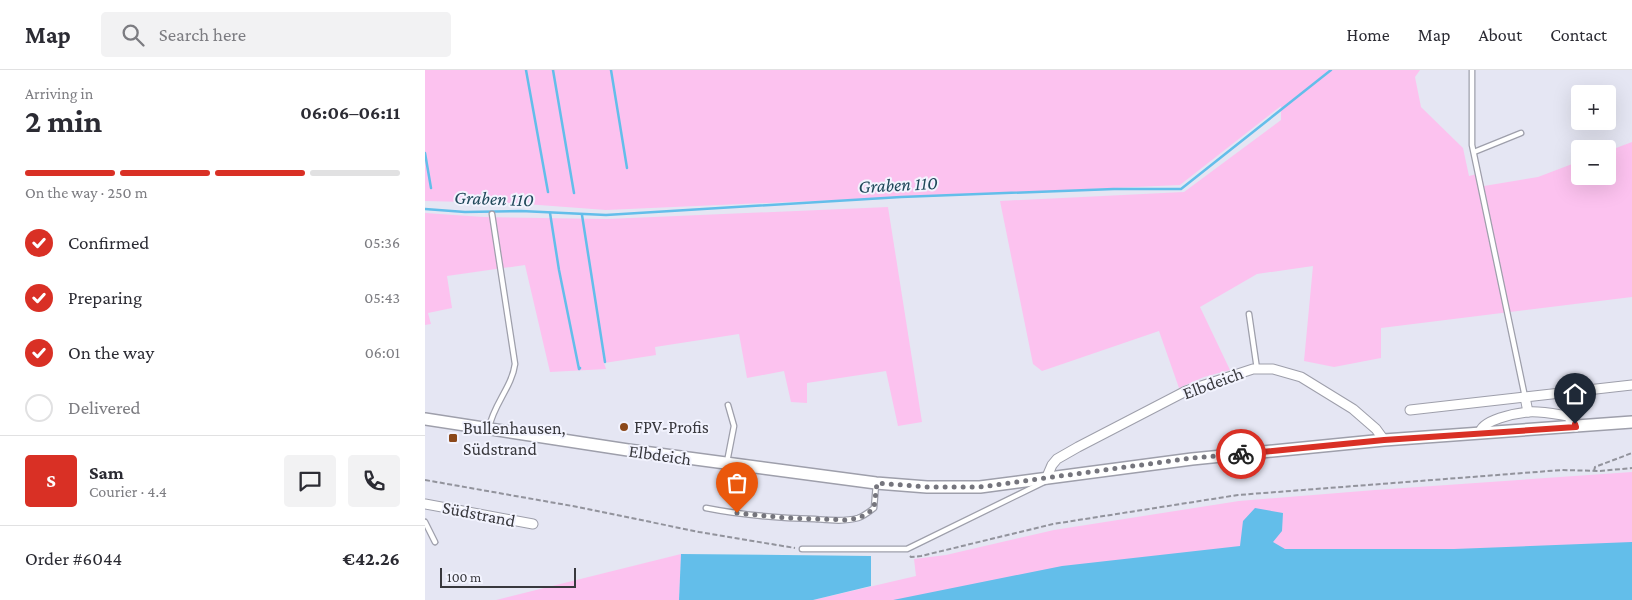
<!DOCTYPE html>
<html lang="en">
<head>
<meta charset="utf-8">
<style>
	:root { --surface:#fff; --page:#f2f2f3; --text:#2b2b33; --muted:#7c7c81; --line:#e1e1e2; --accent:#d93025 }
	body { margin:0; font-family:"Crimson Pro",serif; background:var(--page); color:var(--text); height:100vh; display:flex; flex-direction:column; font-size:19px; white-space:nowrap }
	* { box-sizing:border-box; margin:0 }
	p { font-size:16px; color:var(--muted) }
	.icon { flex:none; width:28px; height:28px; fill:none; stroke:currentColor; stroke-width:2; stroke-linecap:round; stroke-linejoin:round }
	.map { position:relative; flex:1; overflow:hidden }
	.details { display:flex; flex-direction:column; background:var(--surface); width:425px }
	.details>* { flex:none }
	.tools { position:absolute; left:1146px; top:15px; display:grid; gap:10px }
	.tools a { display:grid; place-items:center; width:45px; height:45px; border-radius:5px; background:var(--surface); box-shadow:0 5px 20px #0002; font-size:25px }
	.scale { position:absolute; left:15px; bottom:12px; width:136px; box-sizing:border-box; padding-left:5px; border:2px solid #38383d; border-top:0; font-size:14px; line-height:18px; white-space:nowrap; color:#38383d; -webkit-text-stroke:4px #f2f3fe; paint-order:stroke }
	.pin { position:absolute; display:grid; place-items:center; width:42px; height:42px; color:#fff; margin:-51px -21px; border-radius:50% 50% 50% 0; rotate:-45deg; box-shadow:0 0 5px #0007 }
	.pin .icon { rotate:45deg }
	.courier { position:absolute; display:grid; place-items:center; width:50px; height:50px; margin:-25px; border:4px solid #d93025; border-radius:50%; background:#fff; color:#222; box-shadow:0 1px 6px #0007 }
	.summary em { font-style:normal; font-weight:700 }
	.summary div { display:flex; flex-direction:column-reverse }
	.summary { display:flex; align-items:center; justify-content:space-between; height:85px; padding:0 25px }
	h1 { font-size:32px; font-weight:700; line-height:38px }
	.bar { display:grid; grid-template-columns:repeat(4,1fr); gap:8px 5px; align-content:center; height:60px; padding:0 25px }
	.bar i { height:6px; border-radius:4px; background:var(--line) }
	.bar .current { background:var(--accent) }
	.bar p { grid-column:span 4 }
	.line { display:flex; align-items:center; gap:12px; padding:0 25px; border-top:1px solid var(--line) }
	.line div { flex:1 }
	.round { display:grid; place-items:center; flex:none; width:52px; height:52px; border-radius:5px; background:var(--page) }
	ol { padding:0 25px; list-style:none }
	li { display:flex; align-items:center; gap:15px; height:55px }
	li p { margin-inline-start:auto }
	li .icon { padding:5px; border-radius:50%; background:var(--accent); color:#fff; stroke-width:4 }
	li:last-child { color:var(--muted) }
	li i { width:28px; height:28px; border:2px solid var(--line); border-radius:50% }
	header { display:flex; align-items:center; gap:30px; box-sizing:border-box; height:70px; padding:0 25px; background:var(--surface); border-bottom:1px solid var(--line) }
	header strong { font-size:24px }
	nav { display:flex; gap:28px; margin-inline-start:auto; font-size:18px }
	.search { width:350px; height:45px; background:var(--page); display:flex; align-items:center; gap:12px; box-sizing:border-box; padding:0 18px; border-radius:5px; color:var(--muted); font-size:19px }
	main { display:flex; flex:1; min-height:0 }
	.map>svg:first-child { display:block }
	.green { fill:#fcc2ef }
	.water { fill:#63beea }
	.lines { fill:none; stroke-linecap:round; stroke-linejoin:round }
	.stream { stroke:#63beea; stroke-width:2.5 }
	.service-casing { stroke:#9e9fab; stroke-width:7 }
	.minor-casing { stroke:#9e9fab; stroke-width:11 }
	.tertiary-casing { stroke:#9e9fab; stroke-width:14 }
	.path { stroke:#92939c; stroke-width:2; stroke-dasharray:5 2.5; stroke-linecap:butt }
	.service { stroke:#fff; stroke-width:4.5 }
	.minor { stroke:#fff; stroke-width:9 }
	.tertiary { stroke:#fff; stroke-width:11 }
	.done { stroke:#75757d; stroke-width:5; stroke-dasharray:0 9 }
	.route { stroke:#d93025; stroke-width:6 }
	.poi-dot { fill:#8b481a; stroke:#f2f3fe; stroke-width:2 }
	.labels { text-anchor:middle; stroke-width:4; stroke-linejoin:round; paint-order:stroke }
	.street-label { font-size:18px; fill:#38383d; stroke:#f2f3fe }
	.poi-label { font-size:18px; fill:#38383d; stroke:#f2f3fe; text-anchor:start }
	.water-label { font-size:19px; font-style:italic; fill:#20485a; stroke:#f2f3fe }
</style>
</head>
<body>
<header>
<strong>Map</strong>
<div class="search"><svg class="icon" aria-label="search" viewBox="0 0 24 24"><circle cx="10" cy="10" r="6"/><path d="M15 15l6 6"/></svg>Search here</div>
<nav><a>Home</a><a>Map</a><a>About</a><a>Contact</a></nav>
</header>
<main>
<section class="details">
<div class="summary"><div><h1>2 min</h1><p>Arriving in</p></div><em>06:06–06:11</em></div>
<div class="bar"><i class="current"></i><i class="current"></i><i class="current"></i><i></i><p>On the way · 250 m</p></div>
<ol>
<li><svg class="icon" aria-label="check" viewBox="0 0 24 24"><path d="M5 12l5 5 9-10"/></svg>Confirmed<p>05:36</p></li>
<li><svg class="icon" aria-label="check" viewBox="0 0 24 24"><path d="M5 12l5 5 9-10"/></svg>Preparing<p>05:43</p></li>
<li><svg class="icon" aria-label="check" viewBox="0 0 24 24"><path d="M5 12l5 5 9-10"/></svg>On the way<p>06:01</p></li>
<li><i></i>Delivered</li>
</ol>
<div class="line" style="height:90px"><b class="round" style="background:var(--accent);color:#fff">S</b><div><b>Sam</b><p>Courier · 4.4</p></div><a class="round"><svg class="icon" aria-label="chat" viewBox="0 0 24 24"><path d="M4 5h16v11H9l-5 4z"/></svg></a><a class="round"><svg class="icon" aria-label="phone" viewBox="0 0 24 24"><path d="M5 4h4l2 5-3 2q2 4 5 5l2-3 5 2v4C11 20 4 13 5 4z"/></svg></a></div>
<div class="line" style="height:65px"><div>Order #6044</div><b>€42.26</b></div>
</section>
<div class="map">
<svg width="1207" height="530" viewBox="0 0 1207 530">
	<rect width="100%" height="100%" fill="#e5e6f3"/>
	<!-- green -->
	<g class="green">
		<polygon points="0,0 995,0 990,7 996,37 1038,78 1044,106 1056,103 1059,116 1113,107 1155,91 1155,106 1182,106 1183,81 1207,72 1207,227 956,258 956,288 909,297 879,291 888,196 832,204 775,237 805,300 779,307 754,318 734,261 617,301 608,294 575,131 759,122 856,50 856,36 755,115 181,140 87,133 0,131"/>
		<polygon points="463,137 497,352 473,356 461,301 382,313 382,333 366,332 359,301 322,308 314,264 230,277 231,285 179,293 181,299 125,302 100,195 22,206 27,238 3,243 6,254 0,255 0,143 58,147 182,149"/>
		<polygon points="1207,402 1207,530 388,530 491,506 489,489 521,485 629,460 814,431 950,420"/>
		<polygon points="256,484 254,530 71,530"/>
	</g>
	<!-- water -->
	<g class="water">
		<polygon points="830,438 858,443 857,461 848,472 860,479 1029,479 1207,472 1207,530 468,530 637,496 815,476 818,451"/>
		<polygon points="256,484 446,486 446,516 388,530 254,530"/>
	</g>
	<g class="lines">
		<!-- stream -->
		<g class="stream">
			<polyline points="101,0 123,122"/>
			<polyline points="128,0 149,123"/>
			<polyline points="186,0 202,98"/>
			<polyline points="0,83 6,118"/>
			<polyline points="0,139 40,142 96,141 181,145 476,127 689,119 756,119 906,0"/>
			<polyline points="125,143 134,200 154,299 155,298"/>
			<polyline points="157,145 180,292"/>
		</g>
		<defs>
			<g id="service">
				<polyline points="1047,0 1047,75 1100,327"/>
				<polyline points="1049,82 1096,63"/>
				<polyline points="824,244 832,299"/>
				<path d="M 64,358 C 68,335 87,317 90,294 L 67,144"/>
				<polyline points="302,392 309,356 303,335"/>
				<path d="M 281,438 C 316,445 353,448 390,449 C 403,450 419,452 433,448 C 439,446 444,442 449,438 L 451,414"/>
				<polyline points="0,452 10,472"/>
				<polyline points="377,479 482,479 619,412"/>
			</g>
			<g id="minor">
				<polyline points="985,340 1100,327"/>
				<polyline points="1103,342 1100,327 1207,315"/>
				<path d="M 1055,363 C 1056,350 1091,343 1103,342 C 1116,341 1130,344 1143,346 L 1151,357"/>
				<polyline points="621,409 627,395 632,389 653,377 761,321 828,299 848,299 876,307 928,339 951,359 959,370"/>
				<polyline points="0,434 108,454"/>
			</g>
			<polyline id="tertiary" points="0,349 203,380 451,413 502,417 555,417 767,389 959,370 1207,352"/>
		</defs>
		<!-- service casing -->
		<use href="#service" class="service-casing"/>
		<!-- minor casing -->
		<use href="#minor" class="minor-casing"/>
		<!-- tertiary casing -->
		<use href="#tertiary" class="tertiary-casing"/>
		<!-- path -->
		<g class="path">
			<polyline points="1169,401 1170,397 1207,383"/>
			<polyline points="0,410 153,437 274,462 370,478"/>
			<polyline points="485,486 486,487 496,486 628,454 813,425 1137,400 1175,401 1207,398"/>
		</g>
		<!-- service -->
		<use href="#service" class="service"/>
		<!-- minor -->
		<use href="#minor" class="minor"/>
		<!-- tertiary -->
		<use href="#tertiary" class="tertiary"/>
	</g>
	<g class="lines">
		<!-- done -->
		<polyline class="done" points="312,443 363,448 422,450 433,448 442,444 449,438 452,413 502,417 555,417 767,388 816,384"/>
		<!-- route -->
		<polyline class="route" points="816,384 959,370 1151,357 1150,354"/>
	</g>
	<!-- markers -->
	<g class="poi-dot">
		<circle cx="199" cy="357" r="5"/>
		<rect x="23" y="363" width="10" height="10" rx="2.5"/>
	</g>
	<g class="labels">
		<!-- street labels -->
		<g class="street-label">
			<text transform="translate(788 313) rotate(-20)" y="6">Elbdeich</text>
			<text transform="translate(235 385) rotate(8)" y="6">Elbdeich</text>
			<text transform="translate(54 444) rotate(11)" y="6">Südstrand</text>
		</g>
		<!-- poi labels -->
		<g class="poi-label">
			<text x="209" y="363">FPV-Profis</text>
			<text x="38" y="364">Bullenhausen,<tspan x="38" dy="21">Südstrand</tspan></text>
		</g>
		<!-- water labels -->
		<g class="water-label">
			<text transform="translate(473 114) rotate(-3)" y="7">Graben 110</text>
			<text transform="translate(69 128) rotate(2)" y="7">Graben 110</text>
		</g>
	</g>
</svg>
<div class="tools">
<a>+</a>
<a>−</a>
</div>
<div class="scale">100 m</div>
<div class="pin" style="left:312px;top:443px;background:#ea580c"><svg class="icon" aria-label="bag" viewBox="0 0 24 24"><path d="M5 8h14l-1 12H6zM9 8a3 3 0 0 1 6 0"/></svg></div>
<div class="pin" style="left:1150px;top:354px;background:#1f2937"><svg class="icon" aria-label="home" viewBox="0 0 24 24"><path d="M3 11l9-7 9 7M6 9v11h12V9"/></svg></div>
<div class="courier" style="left:816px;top:384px"><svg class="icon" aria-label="bike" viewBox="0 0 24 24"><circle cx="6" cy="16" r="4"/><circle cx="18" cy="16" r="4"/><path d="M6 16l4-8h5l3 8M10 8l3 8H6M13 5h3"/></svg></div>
</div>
</main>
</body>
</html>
